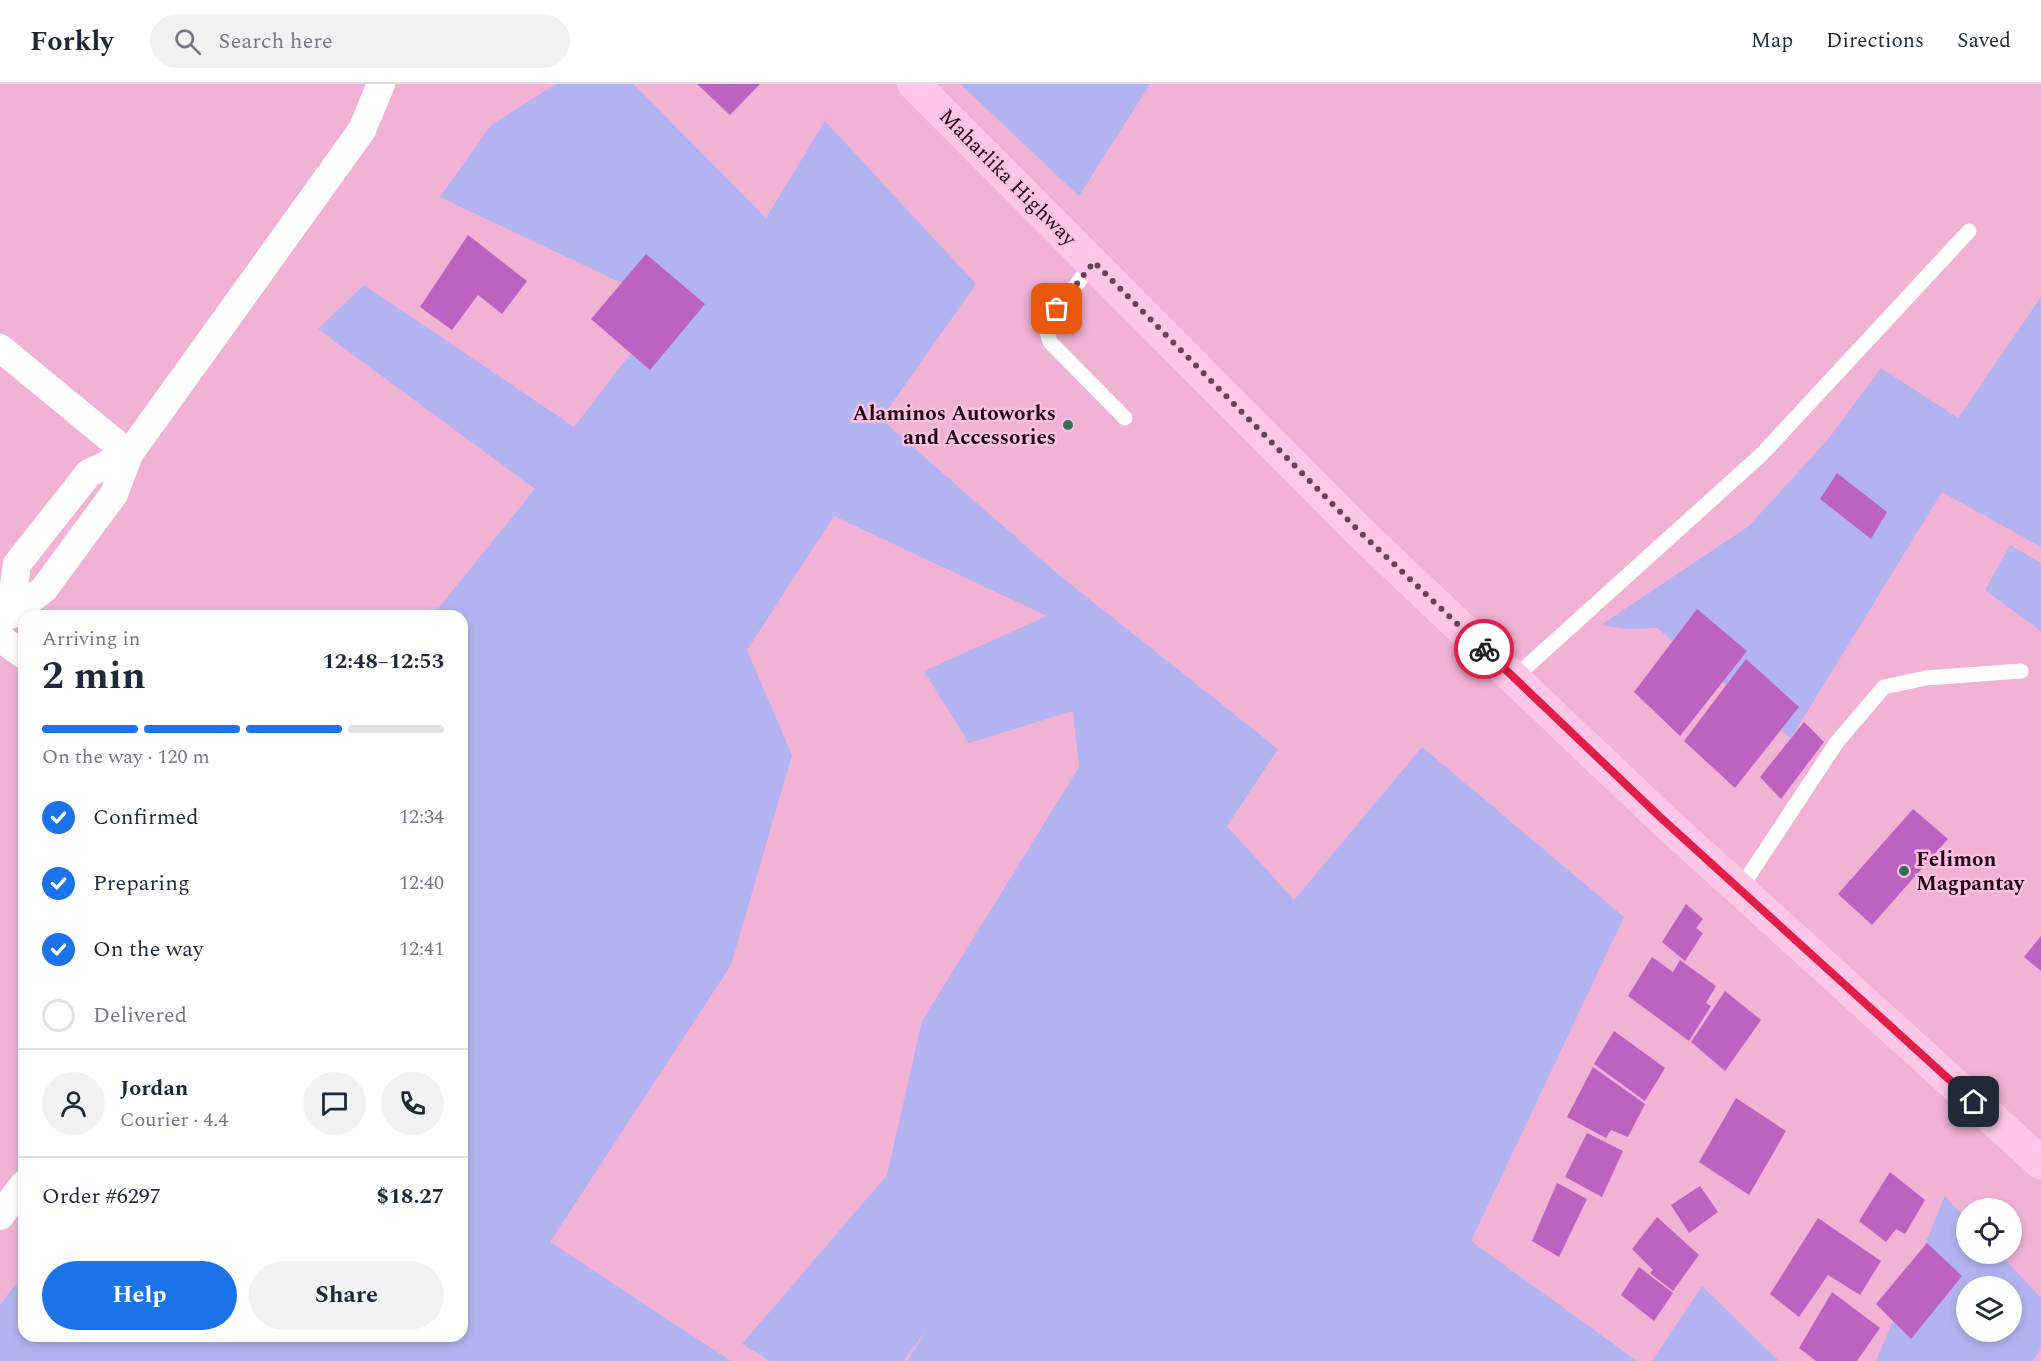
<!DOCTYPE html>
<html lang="en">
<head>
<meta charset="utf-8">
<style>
	:root { --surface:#fff; --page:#f2f2f3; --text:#1f2937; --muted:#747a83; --line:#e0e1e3; --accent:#1a73e8 }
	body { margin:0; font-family:Spectral,serif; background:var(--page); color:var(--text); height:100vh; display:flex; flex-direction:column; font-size:22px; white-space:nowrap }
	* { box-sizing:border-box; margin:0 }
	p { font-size:20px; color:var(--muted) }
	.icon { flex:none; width:33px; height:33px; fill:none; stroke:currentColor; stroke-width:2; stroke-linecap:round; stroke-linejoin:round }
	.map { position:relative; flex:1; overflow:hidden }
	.sheet { position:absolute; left:18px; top:526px; width:450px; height:732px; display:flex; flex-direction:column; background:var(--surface); border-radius:18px; box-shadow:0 3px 9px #0003 }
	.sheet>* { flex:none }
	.controls { position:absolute; left:1956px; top:1114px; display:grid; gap:12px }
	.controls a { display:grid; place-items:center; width:66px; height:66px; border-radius:50%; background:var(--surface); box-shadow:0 3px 9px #0003; font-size:30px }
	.pin { position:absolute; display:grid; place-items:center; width:51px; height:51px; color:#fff; margin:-26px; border-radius:12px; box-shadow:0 3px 9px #0006 }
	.courier { position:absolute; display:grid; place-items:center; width:60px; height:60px; margin:-30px; border:4px solid #e11d48; border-radius:50%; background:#fff; color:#222; box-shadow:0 2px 8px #0007 }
	.headline em { font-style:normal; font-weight:700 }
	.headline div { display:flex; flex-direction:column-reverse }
	.headline { display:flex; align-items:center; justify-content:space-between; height:102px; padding:0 24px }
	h1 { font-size:39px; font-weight:700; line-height:45px }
	.bar { display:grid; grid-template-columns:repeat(4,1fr); gap:9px 6px; align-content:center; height:72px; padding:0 24px }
	.bar i { height:8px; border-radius:4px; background:var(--line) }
	.bar .on { background:var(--accent) }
	.bar p { grid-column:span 4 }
	.line { display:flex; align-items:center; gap:15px; padding:0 24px; border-top:2px solid var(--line) }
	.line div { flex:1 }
	.round { display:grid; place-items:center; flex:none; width:63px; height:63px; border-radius:32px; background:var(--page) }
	ol { padding:0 24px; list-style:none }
	li { display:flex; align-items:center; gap:18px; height:66px }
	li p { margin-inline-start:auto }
	li .icon { padding:6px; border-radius:50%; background:var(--accent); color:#fff; stroke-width:4 }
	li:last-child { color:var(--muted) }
	li i { width:33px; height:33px; border:3px solid var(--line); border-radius:50% }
	.action { display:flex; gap:12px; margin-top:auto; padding:12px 24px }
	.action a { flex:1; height:69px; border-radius:36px; background:var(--accent); color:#fff; font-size:24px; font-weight:700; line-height:69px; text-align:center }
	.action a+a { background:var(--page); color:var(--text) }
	header { display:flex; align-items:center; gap:36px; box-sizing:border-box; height:84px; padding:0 30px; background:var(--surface); border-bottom:2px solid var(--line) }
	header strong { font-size:28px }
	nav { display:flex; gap:33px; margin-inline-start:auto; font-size:21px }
	.search { width:420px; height:54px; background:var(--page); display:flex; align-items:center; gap:15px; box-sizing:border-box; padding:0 21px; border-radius:33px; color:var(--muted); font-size:22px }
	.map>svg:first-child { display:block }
	.green { fill:#b4b3f1; fill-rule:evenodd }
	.building { fill:#bc63c2 }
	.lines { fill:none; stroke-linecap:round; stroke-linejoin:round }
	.lane { stroke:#fff; stroke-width:15 }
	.street { stroke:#fff; stroke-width:28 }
	.primary { stroke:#ffc7e7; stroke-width:33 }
	.done { stroke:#664357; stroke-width:6; stroke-dasharray:0 10.8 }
	.route { stroke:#e11d48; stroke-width:8 }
	.poi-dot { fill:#366f58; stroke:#ffbfe2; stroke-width:2 }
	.labels { text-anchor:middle; stroke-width:5; stroke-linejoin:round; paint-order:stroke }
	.street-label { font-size:21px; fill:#1b0713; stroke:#ffbfe2 }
	.poi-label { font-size:21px; font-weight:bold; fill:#1b0713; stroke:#ffbfe2; text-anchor:end }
</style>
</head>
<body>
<header>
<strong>Forkly</strong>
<div class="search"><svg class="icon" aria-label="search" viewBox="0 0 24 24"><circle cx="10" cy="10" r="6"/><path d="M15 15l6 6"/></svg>Search here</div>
<nav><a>Map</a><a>Directions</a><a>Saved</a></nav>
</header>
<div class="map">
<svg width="2041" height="1277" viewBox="0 0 2041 1277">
	<rect width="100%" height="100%" fill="#f1b2d5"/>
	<!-- green -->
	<g class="green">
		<polygon points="556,0 633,0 766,134 825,37 976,200 881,335 1059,491 1278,665 1227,742 1294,816 1422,663 1624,833 1471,1157 1637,1277 907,1277 927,1246 903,1277 771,1277 742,1260 887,1091 922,937 1079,683 1073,627 969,659 924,587 1047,532 834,432 747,566 792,671 731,881 550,1158 731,1277 0,1277 0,1221 24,1189 24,1252 462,1252 462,532 432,532 535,405 318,245 364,201 574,343 668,221 440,113 491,41"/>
		<polygon points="960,0 1150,0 1079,112"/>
		<polygon points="2041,213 2041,463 1942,408 1791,654 1657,544 1627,545 1601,541 1749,442 1829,354 1881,284 1958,334"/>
		<polygon points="2010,461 2041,479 2041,547 1985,506"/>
		<path d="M 1945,1112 L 1966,1135 L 1966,1170 L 2000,1170 L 2041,1214 L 2041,1264 L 2033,1277 L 1876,1277 ZM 1966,1203 L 2012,1203 L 2012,1248 L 1966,1248 Z"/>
		<polygon points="1702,1202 1779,1277 1652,1277"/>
	</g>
	<!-- building -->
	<g class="building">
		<polygon points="697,0 760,0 730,31"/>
		<polygon points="468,151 527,197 502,230 478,211 452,246 420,223"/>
		<polygon points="646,170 705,220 650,286 591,235"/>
		<polygon points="1837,389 1887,428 1871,455 1820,415"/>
		<polygon points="1697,525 1747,567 1680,652 1634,608"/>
		<polygon points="1746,575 1799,623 1735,704 1684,657"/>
		<polygon points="1804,638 1824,658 1781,715 1760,693"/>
		<polygon points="1913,725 1948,755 1872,841 1838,810"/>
		<polygon points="1686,820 1703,835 1696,844 1703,849 1685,877 1662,858"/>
		<polygon points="2041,852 2041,887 2024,873"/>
		<polygon points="1652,873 1673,888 1680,876 1716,902 1706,919 1711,922 1689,957 1628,912"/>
		<polygon points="1725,907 1761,936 1725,987 1691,958"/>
		<polygon points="1614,947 1665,984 1645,1017 1594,980"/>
		<polygon points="1593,983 1645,1020 1628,1053 1611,1046 1606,1054 1567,1033"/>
		<polygon points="1736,1014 1786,1047 1749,1111 1699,1078"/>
		<polygon points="1587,1049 1623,1067 1602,1113 1565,1093"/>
		<polygon points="1890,1088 1925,1116 1905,1150 1896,1145 1886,1158 1859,1137"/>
		<polygon points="1557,1099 1587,1115 1559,1173 1532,1157"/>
		<polygon points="1700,1102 1718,1128 1689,1149 1671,1121"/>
		<polygon points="1657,1133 1699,1171 1673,1207 1650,1189 1653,1186 1632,1165"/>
		<polygon points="1818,1134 1881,1177 1860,1211 1828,1191 1799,1233 1770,1210"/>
		<polygon points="1927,1159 1962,1192 1911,1255 1876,1220"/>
		<polygon points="1639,1183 1673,1209 1654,1237 1621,1211"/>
		<polygon points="1832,1208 1880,1244 1857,1277 1816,1277 1799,1264"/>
	</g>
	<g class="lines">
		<!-- lane -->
		<g class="lane">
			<polyline points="1094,178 1045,241 1050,258 1125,334"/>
			<polyline points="1514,594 1762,370 1969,147"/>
			<polyline points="1740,805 1837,658 1884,603 1926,594 2021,587"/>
		</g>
		<!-- street -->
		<g class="street">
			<polyline points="0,264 129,370"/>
			<polyline points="10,531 44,505 114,410 129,370 362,46 381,0"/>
			<polyline points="10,531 17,480 89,389 129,370"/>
			<polyline points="0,554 24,571"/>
			<polyline points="0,1132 24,1100"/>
		</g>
		<!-- primary -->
		<polyline class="primary" points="914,0 1360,448 1660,733 2041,1079"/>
	</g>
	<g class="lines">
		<!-- done -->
		<polyline class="done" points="1057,225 1094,178 1360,448 1484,565"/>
		<!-- route -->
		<polyline class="route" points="1484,565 1660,733 1974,1018"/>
	</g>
	<!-- markers -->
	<g class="poi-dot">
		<circle cx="1068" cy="341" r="6"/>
		<circle cx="1904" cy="787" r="6"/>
	</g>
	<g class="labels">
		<!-- street labels -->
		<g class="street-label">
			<text transform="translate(1008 93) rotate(45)" y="7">Maharlika Highway</text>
		</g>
		<!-- poi labels -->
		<g class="poi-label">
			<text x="1056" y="336">Alaminos Autoworks<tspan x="1056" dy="24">and Accessories</tspan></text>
			<text x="1916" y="782" text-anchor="start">Felimon<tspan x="1916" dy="24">Magpantay</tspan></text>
		</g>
	</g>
</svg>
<div class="controls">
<a><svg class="icon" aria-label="locate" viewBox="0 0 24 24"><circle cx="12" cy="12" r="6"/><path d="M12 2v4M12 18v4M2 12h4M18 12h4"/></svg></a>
<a><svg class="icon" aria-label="layers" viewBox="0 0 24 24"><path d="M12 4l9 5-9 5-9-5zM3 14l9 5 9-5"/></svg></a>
</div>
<div class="pin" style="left:1057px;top:225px;background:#ea580c"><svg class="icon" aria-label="bag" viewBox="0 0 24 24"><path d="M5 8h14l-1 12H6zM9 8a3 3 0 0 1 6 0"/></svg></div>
<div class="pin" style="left:1974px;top:1018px;background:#1f2937"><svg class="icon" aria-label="home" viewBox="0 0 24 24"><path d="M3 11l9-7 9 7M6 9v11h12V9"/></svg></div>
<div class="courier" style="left:1484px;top:565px"><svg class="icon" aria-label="bike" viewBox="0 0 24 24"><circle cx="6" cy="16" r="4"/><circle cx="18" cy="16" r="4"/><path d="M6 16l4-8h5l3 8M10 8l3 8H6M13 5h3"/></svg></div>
<section class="sheet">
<div class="headline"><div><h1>2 min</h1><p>Arriving in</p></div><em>12:48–12:53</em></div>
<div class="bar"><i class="on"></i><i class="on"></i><i class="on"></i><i></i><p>On the way · 120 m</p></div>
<ol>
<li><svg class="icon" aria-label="check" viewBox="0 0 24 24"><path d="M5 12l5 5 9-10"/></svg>Confirmed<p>12:34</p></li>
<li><svg class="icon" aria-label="check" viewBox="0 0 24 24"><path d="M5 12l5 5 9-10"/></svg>Preparing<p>12:40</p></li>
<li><svg class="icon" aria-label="check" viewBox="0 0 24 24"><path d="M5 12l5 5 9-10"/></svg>On the way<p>12:41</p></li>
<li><i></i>Delivered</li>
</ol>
<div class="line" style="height:108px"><a class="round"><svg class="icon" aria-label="person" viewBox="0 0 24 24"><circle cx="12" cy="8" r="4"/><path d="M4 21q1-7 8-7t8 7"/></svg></a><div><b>Jordan</b><p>Courier · 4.4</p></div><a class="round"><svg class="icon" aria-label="chat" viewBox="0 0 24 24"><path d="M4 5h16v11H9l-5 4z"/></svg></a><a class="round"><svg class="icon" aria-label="phone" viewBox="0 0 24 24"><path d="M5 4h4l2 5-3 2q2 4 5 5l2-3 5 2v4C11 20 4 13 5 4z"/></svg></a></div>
<div class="line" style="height:78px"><div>Order #6297</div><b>$18.27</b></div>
<div class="action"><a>Help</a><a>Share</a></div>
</section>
</div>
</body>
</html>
